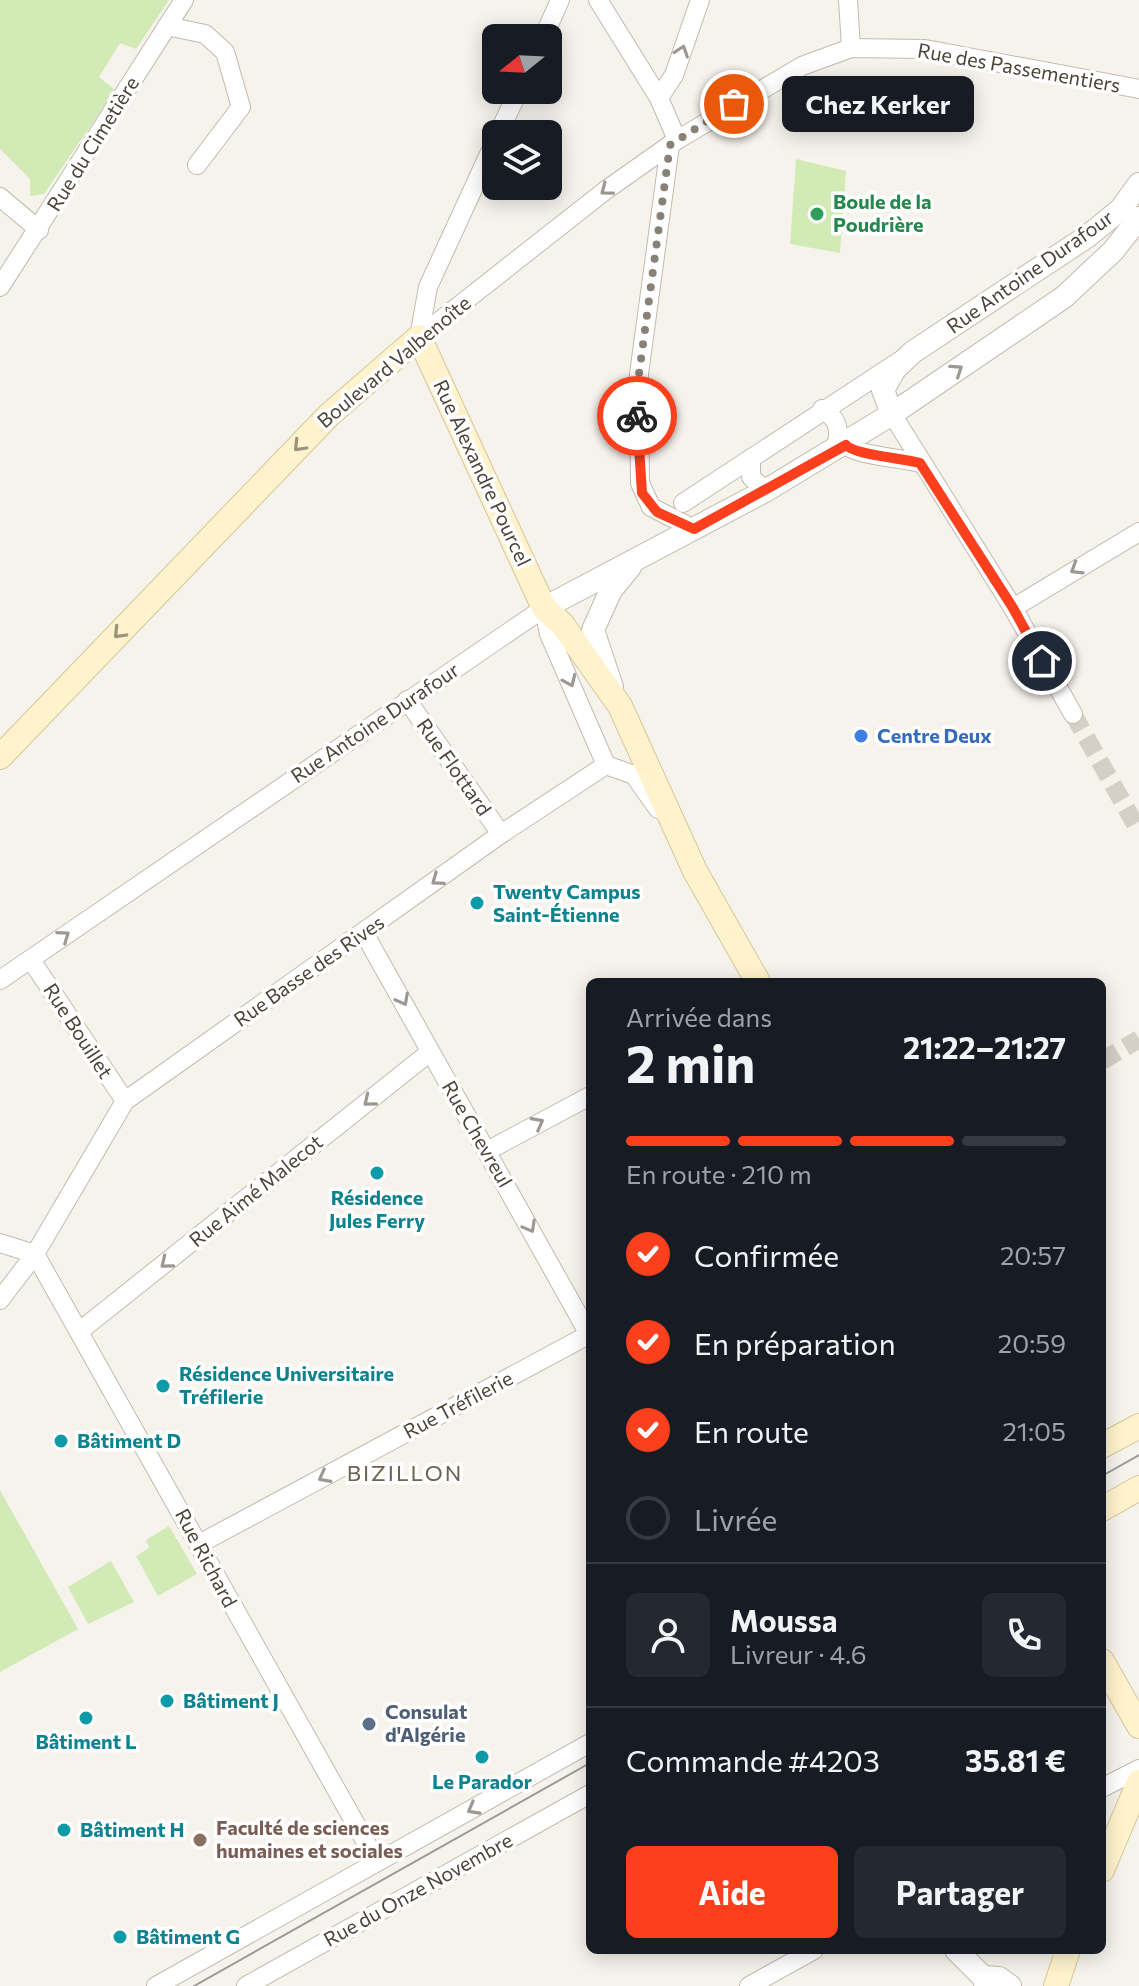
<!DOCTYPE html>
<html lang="fr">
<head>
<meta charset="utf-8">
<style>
	:root { --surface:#171b24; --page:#242831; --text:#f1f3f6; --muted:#9ea1a6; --line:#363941; --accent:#fc3f1d }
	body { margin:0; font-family:Commissioner,sans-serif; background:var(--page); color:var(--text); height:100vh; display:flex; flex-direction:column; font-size:30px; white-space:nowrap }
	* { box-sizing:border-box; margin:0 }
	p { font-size:26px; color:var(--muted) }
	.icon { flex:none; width:44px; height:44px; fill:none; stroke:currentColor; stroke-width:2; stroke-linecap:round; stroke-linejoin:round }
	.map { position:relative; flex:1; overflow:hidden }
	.drawer { position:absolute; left:586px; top:978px; width:520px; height:976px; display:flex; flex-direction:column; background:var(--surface); border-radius:12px; box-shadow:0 4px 20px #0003 }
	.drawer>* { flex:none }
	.needle { width:52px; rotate:252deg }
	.fabs { position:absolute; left:482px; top:24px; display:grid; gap:16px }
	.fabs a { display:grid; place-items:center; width:80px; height:80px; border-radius:12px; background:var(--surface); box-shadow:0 4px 20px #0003; font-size:40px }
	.pin { position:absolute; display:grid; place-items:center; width:68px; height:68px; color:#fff; margin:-34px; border:4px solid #fff; border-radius:50%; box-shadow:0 2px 8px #0007 }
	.courier { position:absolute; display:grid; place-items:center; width:80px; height:80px; margin:-40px; border:6px solid #fc3f1d; border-radius:50%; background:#fff; color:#222; box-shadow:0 2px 10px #0007 }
	.bubble { position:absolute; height:56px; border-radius:12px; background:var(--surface); box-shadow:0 4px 20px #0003; font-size:26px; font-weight:700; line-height:56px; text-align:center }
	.overview em { font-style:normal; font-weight:700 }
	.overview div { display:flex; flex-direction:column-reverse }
	.overview { display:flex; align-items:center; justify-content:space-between; height:136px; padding:0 40px }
	h1 { font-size:52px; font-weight:700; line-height:60px }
	.bar { display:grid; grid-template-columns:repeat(4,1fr); gap:12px 8px; align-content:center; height:96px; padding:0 40px }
	.bar i { height:10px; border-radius:6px; background:var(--line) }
	.bar .current { background:var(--accent) }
	.bar p { grid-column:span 4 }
	.line { display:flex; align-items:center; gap:20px; padding:0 40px; border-top:2px solid var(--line) }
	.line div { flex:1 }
	.round { display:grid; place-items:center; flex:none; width:84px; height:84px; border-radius:12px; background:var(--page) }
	ol { padding:0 40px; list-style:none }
	li { display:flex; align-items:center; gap:24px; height:88px }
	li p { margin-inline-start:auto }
	li .icon { padding:8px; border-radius:50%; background:var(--accent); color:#fff; stroke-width:4 }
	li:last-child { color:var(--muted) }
	li i { width:44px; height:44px; border:4px solid var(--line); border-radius:50% }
	.cta { display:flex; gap:16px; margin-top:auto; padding:16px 40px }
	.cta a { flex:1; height:92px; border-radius:12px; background:var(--accent); color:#fff; font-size:32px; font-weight:700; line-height:92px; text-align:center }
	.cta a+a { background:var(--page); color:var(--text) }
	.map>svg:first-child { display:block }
	.green { fill:#d2eab5 }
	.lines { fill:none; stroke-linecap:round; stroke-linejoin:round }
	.minor-tunnel { stroke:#d4d0c8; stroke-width:18; stroke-dasharray:18 9; stroke-linecap:butt }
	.minor-casing { stroke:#c2bbae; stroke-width:20 }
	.tertiary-casing { stroke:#c2bbae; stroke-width:24 }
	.secondary-casing { stroke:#d6c79b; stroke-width:26 }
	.minor { stroke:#fff; stroke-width:18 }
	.tertiary { stroke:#fff; stroke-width:22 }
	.secondary { stroke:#fff3cd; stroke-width:24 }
	.tram { stroke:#9a9a9a; stroke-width:2 }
	.oneway { stroke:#9c9892 }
	.oneway2 { stroke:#9c937c }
	.done { stroke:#878178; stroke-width:8; stroke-dasharray:0 14.4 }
	.route { stroke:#fc3f1d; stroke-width:10 }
	.leisure-dot { fill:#2e9e5b; stroke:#fff; stroke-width:3 }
	.shop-dot { fill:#3f7fe0; stroke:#fff; stroke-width:3 }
	.culture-dot { fill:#0f9aa8; stroke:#fff; stroke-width:3 }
	.service-dot { fill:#5c6f8a; stroke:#fff; stroke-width:3 }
	.education-dot { fill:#8d6e63; stroke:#fff; stroke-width:3 }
	.labels { text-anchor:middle; stroke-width:7; stroke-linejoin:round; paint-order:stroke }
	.street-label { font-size:20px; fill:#4b4439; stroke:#fff }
	.leisure-label { font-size:20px; font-weight:bold; fill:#27864d; stroke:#fff; text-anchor:start }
	.shop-label { font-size:20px; font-weight:bold; fill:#366cbe; stroke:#fff; text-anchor:start }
	.culture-label { font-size:20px; font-weight:bold; fill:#0d838f; stroke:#fff; text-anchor:start }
	.service-label { font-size:20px; font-weight:bold; fill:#4e5e75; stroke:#fff; text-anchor:start }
	.education-label { font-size:20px; font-weight:bold; fill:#785e54; stroke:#fff; text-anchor:start }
	.neighbourhood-label { font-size:22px; letter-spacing:2px; fill:#6e6250; stroke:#fff }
</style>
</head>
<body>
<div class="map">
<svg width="1139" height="1986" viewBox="0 0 1139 1986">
	<rect width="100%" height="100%" fill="#f6f3ec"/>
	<!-- green -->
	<g class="green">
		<polygon points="0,0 169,0 136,49 120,43 99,77 115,90 44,194 30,196 30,179 0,149"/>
		<polygon points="796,159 846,171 840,253 790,244"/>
		<polygon points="0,1490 78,1629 0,1672"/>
		<polygon points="169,1526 197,1574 158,1596 136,1556 149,1548 146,1540"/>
		<polygon points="111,1561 134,1602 88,1624 68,1587"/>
	</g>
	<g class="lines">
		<!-- minor-tunnel -->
		<g class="minor-tunnel">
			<polyline points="1073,714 1139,831"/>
			<polyline points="1102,1061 1139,1039"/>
		</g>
		<defs>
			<g id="minor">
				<polyline points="598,0 659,98 677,140"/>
				<polyline points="848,0 851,48"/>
				<polyline points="167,26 205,34 225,52 241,107 197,165"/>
				<polyline points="543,38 560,0"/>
				<polyline points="659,98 674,75 700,0"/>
				<polyline points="498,134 519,90"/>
				<polyline points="670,145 639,374 640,483 651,507 694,529"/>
				<polyline points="0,197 39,230"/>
				<polyline points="0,287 184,0"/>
				<polyline points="419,337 606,190 677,140 802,66 851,48 925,49 1139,89"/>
				<polyline points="419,337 428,287 496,139"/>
				<path d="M 822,409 C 840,420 840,431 836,450"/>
				<polyline points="892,414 1013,608 1073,714"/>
				<path d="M 846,445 C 854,455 902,458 920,463"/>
				<polyline points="751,458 751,477 765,491"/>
				<polyline points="683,503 901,360"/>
				<polyline points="1013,608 1139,532"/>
				<polyline points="407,700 501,834"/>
				<polyline points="364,933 590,1336"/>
				<polyline points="31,960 125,1101"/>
				<polyline points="0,980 544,608 549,634 606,765"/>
				<polyline points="487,1151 590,1096"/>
				<polyline points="0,1243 35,1254 377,1862"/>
				<polyline points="0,1300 35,1254 125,1101 501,834 606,765 634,775 658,809"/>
				<polyline points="81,1330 430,1052"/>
				<polyline points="199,1544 590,1334"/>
				<polyline points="1102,1788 1139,1769"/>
				<polyline points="156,1986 590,1743"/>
				<polyline points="246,1986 590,1794"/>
				<polyline points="749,1986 814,1950"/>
			</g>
			<g id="tertiary">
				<polyline points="892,414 883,390 895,369 913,352 1088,236 1121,209 1139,184"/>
				<polyline points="544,608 765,491 892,414 1064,297 1113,251 1139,218"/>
				<polyline points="612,687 593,630 611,590 630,567"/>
				<polyline points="956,1950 983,1977 986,1986"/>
				<polyline points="983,1977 999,1978 1010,1986"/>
			</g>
			<g id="secondary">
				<polyline points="0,757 329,415 419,337 544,608 562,624 620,706 695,871 758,982"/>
				<polyline points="1102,1446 1139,1426"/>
				<polyline points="1102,1509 1139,1488"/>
				<polyline points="1102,1661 1139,1726"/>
				<polyline points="1102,1870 1139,1782"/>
				<polyline points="1056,1986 1068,1950"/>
			</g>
		</defs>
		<!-- minor casing -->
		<use href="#minor" class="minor-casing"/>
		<!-- tertiary casing -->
		<use href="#tertiary" class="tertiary-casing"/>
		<!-- secondary casing -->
		<use href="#secondary" class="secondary-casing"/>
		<!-- minor -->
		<use href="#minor" class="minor"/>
		<!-- tertiary -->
		<use href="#tertiary" class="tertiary"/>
		<!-- secondary -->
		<use href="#secondary" class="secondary"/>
		<!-- tram -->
		<g class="tram">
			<polyline points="1102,1476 1139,1455"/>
			<polyline points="194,1986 590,1763"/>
		</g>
	</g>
	<!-- one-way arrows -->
	<defs><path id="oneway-chevron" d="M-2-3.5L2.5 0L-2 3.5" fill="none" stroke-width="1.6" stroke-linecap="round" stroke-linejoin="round" transform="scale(2)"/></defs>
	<g class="oneway">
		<use href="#oneway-chevron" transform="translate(682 51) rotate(-71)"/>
		<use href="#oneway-chevron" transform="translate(606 190) rotate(143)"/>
		<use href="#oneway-chevron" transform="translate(957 370) rotate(-34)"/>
		<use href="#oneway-chevron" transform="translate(1076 569) rotate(148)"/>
		<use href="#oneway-chevron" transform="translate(570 681) rotate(66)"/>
		<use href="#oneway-chevron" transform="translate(437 880) rotate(144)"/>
		<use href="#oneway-chevron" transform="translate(64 936) rotate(-35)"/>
		<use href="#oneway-chevron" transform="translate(403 1000) rotate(62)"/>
		<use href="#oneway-chevron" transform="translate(369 1101) rotate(141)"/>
		<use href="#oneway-chevron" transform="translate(538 1123) rotate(-28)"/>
		<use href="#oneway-chevron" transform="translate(530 1227) rotate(61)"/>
		<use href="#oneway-chevron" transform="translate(166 1263) rotate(141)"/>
		<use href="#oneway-chevron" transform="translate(324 1477) rotate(152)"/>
		<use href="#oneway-chevron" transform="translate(473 1809) rotate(151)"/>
	</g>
	<g class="oneway2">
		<use href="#oneway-chevron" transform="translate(299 446) rotate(134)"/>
		<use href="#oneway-chevron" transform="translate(119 633) rotate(134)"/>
	</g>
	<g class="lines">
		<!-- done -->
		<polyline class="done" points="637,416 639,374 670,145 734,104"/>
		<!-- route -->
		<path class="route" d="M 637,416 L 642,493 L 657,512 L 694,529 L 846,445 C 854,455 903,458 920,463 L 1013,608 L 1042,661"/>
	</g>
	<!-- markers -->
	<circle class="leisure-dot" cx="817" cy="214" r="8"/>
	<circle class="shop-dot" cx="861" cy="736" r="8"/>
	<g class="culture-dot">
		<circle cx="477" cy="903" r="8"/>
		<circle cx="377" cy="1173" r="8"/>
		<circle cx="163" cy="1386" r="8"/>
		<circle cx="61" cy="1441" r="8"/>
		<circle cx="167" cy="1701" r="8"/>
		<circle cx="86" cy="1718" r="8"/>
		<circle cx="482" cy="1757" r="8"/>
		<circle cx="64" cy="1830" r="8"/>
		<circle cx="120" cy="1937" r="8"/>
	</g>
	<circle class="service-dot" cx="369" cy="1724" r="8"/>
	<circle class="education-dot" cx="200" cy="1840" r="8"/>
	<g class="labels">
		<!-- street labels -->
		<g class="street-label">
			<text transform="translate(1019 68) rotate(10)" y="7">Rue des Passementiers</text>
			<text transform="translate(93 144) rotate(-58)" y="7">Rue du Cimetière</text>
			<text transform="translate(1030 272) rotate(-35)" y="7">Rue Antoine Durafour</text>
			<text transform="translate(394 362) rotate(-40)" y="7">Boulevard Valbenoîte</text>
			<text transform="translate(482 473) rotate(65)" y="7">Rue Alexandre Pourcel</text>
			<text transform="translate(375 723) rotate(-34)" y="7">Rue Antoine Durafour</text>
			<text transform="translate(454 767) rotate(55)" y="7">Rue Flottard</text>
			<text transform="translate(309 971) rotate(-35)" y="7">Rue Basse des Rives</text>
			<text transform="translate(78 1031) rotate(57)" y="7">Rue Bouillet</text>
			<text transform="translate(477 1134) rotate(60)" y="7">Rue Chevreul</text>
			<text transform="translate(256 1191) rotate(-39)" y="7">Rue Aimé Malecot</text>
			<text transform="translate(458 1405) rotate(-28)" y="7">Rue Tréfilerie</text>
			<text transform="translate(206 1558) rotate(62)" y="7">Rue Richard</text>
			<text transform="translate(418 1890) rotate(-29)" y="7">Rue du Onze Novembre</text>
		</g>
		<!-- leisure labels -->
		<g class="leisure-label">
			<text x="833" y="209">Boule de la<tspan x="833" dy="23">Poudrière</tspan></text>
		</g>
		<!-- shop labels -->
		<g class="shop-label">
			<text x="877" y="743">Centre Deux</text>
		</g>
		<!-- culture labels -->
		<g class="culture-label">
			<text x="493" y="899">Twenty Campus<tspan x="493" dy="23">Saint-Étienne</tspan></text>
			<text x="377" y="1205" text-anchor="middle">Résidence<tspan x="377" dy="23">Jules Ferry</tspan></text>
			<text x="179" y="1381">Résidence Universitaire<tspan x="179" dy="23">Tréfilerie</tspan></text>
			<text x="77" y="1448">Bâtiment D</text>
			<text x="183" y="1708">Bâtiment J</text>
			<text x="86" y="1749" text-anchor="middle">Bâtiment L</text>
			<text x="482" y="1789" text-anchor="middle">Le Parador</text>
			<text x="80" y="1837">Bâtiment H</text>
			<text x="136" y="1944">Bâtiment G</text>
		</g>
		<!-- service labels -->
		<g class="service-label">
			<text x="385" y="1719">Consulat<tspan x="385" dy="23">d'Algérie</tspan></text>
		</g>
		<!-- education labels -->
		<g class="education-label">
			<text x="216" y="1835">Faculté de sciences<tspan x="216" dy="23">humaines et sociales</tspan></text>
		</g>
		<!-- neighbourhood labels -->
		<g class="neighbourhood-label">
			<text x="405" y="1481">BIZILLON</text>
		</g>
	</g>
</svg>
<div class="fabs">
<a><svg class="needle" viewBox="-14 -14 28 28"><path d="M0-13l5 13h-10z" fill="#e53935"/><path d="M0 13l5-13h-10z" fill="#9ea1a6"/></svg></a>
<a><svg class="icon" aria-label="layers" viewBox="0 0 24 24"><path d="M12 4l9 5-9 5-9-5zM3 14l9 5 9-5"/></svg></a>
</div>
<div class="pin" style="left:734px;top:104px;background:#ea580c"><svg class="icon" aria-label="bag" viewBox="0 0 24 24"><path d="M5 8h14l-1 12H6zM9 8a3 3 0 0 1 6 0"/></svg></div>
<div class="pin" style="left:1042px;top:661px;background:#1f2937"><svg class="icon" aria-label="home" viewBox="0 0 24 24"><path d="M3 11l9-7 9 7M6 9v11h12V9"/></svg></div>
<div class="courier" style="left:637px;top:416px"><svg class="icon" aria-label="bike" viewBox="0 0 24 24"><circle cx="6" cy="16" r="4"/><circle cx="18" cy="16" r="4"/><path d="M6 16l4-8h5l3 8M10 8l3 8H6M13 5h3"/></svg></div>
<div class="bubble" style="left:782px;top:76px;width:192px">Chez Kerker</div>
<section class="drawer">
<div class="overview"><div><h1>2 min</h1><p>Arrivée dans</p></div><em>21:22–21:27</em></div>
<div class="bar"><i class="current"></i><i class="current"></i><i class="current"></i><i></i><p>En route · 210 m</p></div>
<ol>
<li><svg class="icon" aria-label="check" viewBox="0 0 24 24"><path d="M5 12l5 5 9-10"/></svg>Confirmée<p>20:57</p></li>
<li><svg class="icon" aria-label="check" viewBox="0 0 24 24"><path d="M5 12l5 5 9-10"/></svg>En préparation<p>20:59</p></li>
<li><svg class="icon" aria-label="check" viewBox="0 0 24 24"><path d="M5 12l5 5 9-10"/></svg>En route<p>21:05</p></li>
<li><i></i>Livrée</li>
</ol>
<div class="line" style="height:144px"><a class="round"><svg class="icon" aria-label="person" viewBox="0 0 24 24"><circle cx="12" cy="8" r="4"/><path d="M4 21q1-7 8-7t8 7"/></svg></a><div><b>Moussa</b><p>Livreur · 4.6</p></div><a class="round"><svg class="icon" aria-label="phone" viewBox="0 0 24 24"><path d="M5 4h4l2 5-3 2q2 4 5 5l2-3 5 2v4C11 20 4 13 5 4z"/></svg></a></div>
<div class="line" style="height:104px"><div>Commande #4203</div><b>35.81 €</b></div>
<div class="cta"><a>Aide</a><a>Partager</a></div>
</section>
</div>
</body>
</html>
